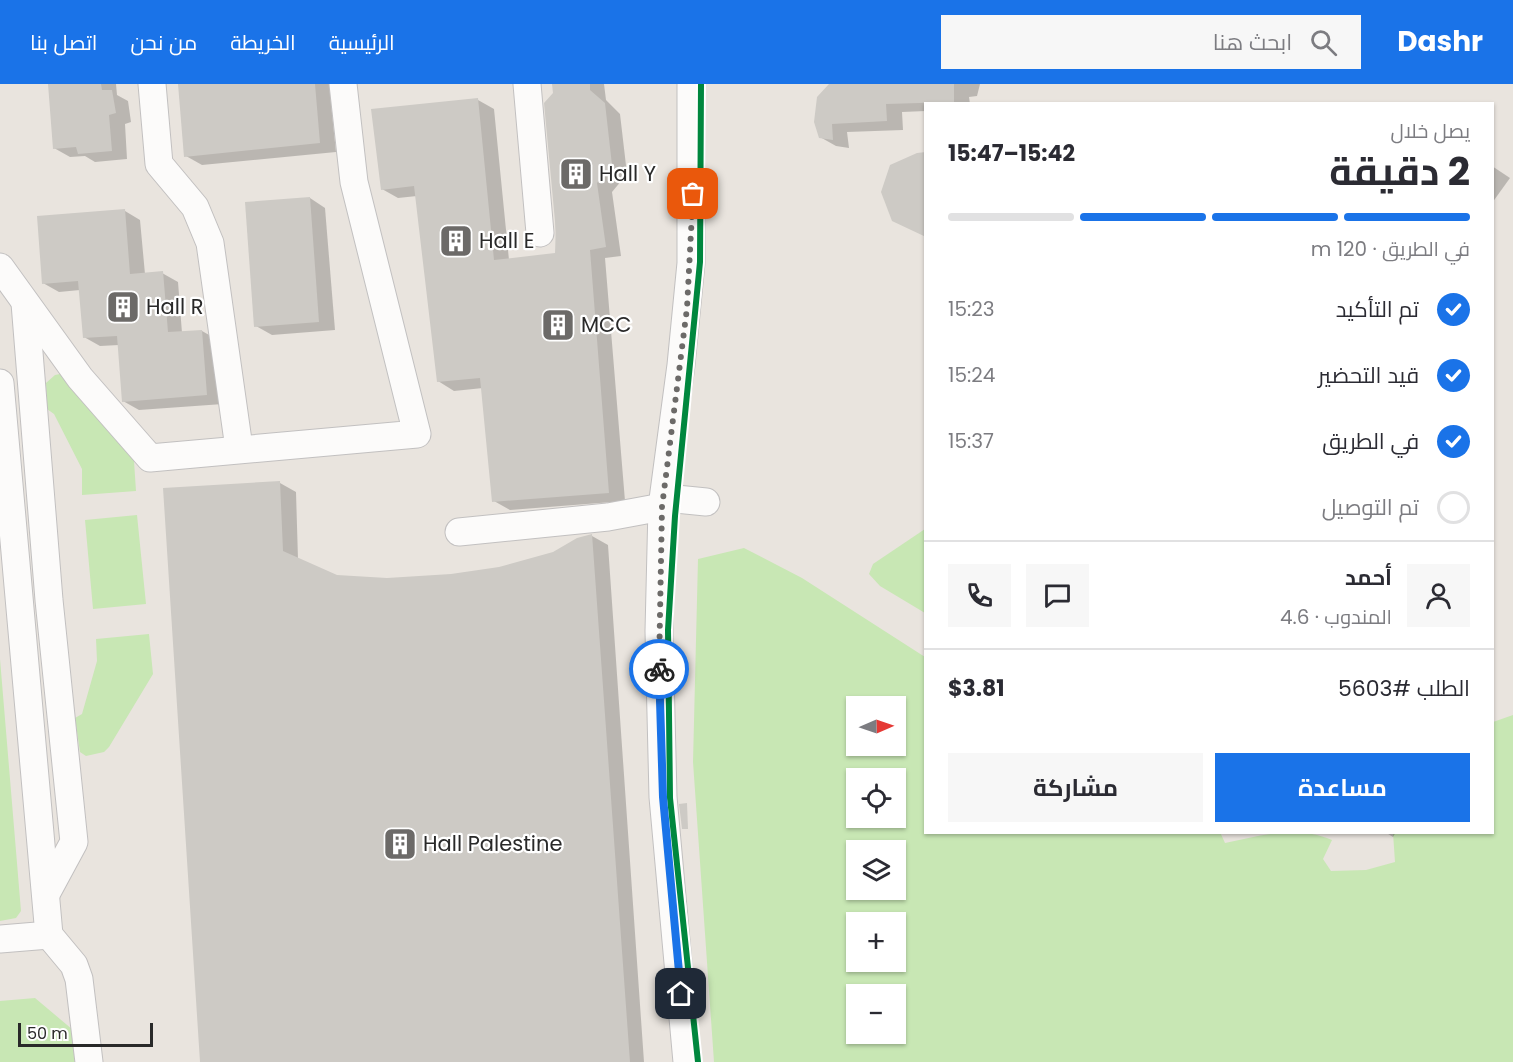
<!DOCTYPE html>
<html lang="ar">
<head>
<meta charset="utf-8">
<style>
	:root { --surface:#fff; --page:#f7f7f7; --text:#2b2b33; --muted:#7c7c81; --line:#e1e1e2; --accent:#1a73e8 }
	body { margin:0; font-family:Poppins,Cairo,sans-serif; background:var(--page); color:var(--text); direction:rtl; height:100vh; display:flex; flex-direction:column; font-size:22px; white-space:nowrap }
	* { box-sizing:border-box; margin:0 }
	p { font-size:20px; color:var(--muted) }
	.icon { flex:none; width:33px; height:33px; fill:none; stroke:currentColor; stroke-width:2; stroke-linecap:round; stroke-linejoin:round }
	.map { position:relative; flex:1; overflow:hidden; direction:ltr }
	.side { position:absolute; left:924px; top:18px; width:570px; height:732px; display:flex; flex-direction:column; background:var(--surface); border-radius:0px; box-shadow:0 2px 4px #0004; direction:rtl }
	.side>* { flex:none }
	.needle { width:39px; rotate:88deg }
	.buttons { position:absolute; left:846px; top:612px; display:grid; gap:12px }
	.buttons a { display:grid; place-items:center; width:60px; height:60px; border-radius:0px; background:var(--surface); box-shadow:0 2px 4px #0004; font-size:30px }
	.scale { position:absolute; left:18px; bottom:15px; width:135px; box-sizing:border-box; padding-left:6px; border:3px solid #292929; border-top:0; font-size:16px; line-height:21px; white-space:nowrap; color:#292929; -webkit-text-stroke:4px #fff; paint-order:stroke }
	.pin { position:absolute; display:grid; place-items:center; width:51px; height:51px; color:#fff; margin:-26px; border-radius:12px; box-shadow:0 3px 9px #0006 }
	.courier { position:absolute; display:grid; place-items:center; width:60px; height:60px; margin:-30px; border:4px solid #1a73e8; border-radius:50%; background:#fff; color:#222; box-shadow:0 2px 8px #0007 }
	.headline em { font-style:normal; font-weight:700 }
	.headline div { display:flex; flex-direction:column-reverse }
	.headline { display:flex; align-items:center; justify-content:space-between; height:102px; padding:0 24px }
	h1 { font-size:39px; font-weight:700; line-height:45px }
	.bar { display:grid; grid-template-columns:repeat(4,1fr); gap:9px 6px; align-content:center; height:72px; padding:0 24px }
	.bar i { height:8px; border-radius:4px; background:var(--line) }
	.bar .selected { background:var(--accent) }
	.bar p { grid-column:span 4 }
	.line { display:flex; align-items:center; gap:15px; padding:0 24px; border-top:2px solid var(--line) }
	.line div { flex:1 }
	.round { display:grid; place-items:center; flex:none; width:63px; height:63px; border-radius:0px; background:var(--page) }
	ol { padding:0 24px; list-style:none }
	li { display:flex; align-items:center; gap:18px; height:66px }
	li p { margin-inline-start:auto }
	li .icon { padding:6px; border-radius:50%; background:var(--accent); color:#fff; stroke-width:4 }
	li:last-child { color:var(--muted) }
	li i { width:33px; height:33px; border:3px solid var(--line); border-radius:50% }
	.action { display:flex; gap:12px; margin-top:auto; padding:12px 24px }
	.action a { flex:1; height:69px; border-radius:0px; background:var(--accent); color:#fff; font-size:24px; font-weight:700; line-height:69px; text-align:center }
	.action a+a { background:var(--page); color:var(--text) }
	header { display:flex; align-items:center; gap:36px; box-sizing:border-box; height:84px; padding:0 30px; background:var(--accent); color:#fff }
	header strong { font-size:28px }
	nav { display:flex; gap:33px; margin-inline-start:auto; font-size:21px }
	.search { width:420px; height:54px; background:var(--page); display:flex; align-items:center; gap:15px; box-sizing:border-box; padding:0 21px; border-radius:0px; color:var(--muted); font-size:22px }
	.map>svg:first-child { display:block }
	.green { fill:#c8e7b4; fill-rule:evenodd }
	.shadow { fill:#0003 }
	.building { fill:#cdcac5 }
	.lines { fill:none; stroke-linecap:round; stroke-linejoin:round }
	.minor-casing { stroke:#c2c0c0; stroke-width:29 }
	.minor { stroke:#fcfbfa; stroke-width:27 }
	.cycleway-casing { stroke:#fff; stroke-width:10 }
	.cycleway { stroke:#00873e; stroke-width:6 }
	.done { stroke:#6c6a68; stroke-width:6; stroke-dasharray:0 10.8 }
	.route { stroke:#1a73e8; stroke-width:8 }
	.labels { text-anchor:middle; stroke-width:4.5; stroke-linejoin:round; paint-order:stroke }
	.poi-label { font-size:21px; fill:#292929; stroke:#fff; text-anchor:start }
</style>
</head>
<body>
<header>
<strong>Dashr</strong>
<div class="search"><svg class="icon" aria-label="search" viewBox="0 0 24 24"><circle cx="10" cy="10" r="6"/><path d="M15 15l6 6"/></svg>ابحث هنا</div>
<nav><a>الرئيسية</a><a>الخريطة</a><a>من نحن</a><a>اتصل بنا</a></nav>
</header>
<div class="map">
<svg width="1513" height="978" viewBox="0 0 1513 978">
	<rect width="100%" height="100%" fill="#e9e4de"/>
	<!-- green -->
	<g class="green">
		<polygon points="65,289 134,377 136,407 82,411 82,385 54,330 47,325 46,299 55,291"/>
		<polygon points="137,431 146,520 93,525 85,436"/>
		<polygon points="925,445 925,529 880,502 869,490 873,480"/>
		<path d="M 744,464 L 802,494 L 925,573 L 926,748 L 1220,748 L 1225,759 C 1261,751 1297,741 1332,756 L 1323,775 L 1331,787 L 1366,786 L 1395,778 L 1393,749 L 1492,748 L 1493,638 L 1513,631 L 1513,978 L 714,978 L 693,678 L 698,475 ZM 896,622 L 896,662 L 856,662 L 856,622 ZM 896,694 L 896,734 L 856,734 L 856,694 ZM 896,766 L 896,806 L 856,806 L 856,766 ZM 896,838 L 896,878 L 856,878 L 856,838 ZM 896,910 L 896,950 L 856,950 L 856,910 Z"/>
		<polygon points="149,550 153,590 109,663 104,668 86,672 80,668 75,634 82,630 97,577 96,555"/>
		<polygon points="0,575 21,827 16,834 0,837"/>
		<polygon points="35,914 73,946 79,978 0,978 0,917"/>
	</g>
	<!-- shadow -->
	<g class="shadow">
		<polygon points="49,0 116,0 117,11 128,17 131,38 125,40 127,75 95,78 85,72 70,73 54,64"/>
		<polygon points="179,0 329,0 336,68 202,81 186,72"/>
		<polygon points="554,0 604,0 606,16 620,30 627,90 612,108 621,172 605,174 625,417 510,426 494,417 483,304 454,307 438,297 417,112 398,114 382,105 478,16 494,25 509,176 556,171"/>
		<polygon points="831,0 980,0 977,12 969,13 970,20 926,20 926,27 902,28 903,46 847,48 849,64 836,62 820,53"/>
		<polygon points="1492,82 1510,94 1492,119"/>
		<polygon points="310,114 325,124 335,246 272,251 256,242"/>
		<polygon points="125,127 140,136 145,190 162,189 178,198 182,249 202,247 218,256 223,320 139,326 123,317 119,261 100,262 84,253 80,206 59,208 43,199"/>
		<polygon points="280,399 296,408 298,475 337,492 387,495 452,492 499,484 553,469 592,452 608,461 644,978 202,978"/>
		<polygon points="1385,748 1396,748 1393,753"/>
	</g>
	<!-- building -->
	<g class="building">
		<polygon points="48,0 101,0 102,6 112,6 116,29 109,31 112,67 78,70 76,63 53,65"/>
		<polygon points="178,0 315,0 320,59 184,73"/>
		<polygon points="552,0 590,0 590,6 605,19 612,81 597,99 606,163 590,166 609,409 492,418 480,294 437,298 414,102 381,106 371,25 478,14 494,176 555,169 556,148 544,19 553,9"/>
		<polygon points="829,0 954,0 954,18 886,20 887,37 832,40 833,56 819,54 814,38 817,13"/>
		<polygon points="926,68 926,153 892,137 881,108 890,81 917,69"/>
		<polygon points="310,113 319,238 254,243 245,118"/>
		<polygon points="125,125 130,190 163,187 168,248 202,246 207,311 122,318 117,252 83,254 78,197 42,200 37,132"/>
		<polygon points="280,397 283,467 337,491 387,494 451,490 499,483 553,468 577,454 592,450 630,978 200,978 163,404"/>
		<polygon points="687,719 688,745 682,745 679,720"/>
	</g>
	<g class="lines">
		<defs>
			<g id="minor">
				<polyline points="152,0 159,80 195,123 210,159 239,364"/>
				<polyline points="527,0 540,149"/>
				<polyline points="0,183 80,294 150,374 417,350 354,98 343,0"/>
				<polyline points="25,219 49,516 74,758 47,808"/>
				<polyline points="0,299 49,851 0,855"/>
				<polyline points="459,448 608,433 662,423 676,415 706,418"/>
				<polyline points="49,851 74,881 79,895 89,978"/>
				<polyline points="687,978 663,713 659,547 662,423 681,281 691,179 691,0"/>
			</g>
		</defs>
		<!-- minor casing -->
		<use href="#minor" class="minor-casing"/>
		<!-- minor -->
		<use href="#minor" class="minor"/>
		<defs>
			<polyline id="cycleway" points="698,978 670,714 668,546 675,432 700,178 701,0"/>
		</defs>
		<!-- cycleway casing -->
		<use href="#cycleway" class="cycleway-casing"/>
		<!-- cycleway -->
		<use href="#cycleway" class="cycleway"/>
	</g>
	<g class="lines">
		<!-- done -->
		<polyline class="done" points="659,585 662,423 687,224 693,110"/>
		<!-- route -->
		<polyline class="route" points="659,585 663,713 681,910"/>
	</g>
	<!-- icons -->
	<defs>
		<symbol id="building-square" viewBox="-11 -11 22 22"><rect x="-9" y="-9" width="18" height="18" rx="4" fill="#6c6a68" stroke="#fff"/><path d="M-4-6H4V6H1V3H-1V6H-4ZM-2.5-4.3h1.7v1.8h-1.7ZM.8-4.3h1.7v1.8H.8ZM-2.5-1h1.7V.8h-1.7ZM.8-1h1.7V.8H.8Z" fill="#fff"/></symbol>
	</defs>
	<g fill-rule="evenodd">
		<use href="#building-square" x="557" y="71" width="38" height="38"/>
		<use href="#building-square" x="437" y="138" width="38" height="38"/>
		<use href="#building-square" x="104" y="204" width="38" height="38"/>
		<use href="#building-square" x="539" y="222" width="38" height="38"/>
		<use href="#building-square" x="381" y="741" width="38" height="38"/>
	</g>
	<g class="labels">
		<!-- poi labels -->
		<g class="poi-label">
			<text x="599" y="97">Hall Y</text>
			<text x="479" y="164">Hall E</text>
			<text x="146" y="230">Hall R</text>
			<text x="581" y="248">MCC</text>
			<text x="423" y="767">Hall Palestine</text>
		</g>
	</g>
</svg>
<div class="buttons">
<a><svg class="needle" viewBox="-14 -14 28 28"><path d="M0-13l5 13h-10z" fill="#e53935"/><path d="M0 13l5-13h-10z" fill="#7c7c81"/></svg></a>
<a><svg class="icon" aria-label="locate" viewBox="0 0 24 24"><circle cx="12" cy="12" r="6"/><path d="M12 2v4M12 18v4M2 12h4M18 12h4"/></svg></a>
<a><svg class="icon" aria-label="layers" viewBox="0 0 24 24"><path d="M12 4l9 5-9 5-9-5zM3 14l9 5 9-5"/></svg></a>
<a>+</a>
<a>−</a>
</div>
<div class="scale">50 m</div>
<div class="pin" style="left:693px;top:110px;background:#ea580c"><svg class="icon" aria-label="bag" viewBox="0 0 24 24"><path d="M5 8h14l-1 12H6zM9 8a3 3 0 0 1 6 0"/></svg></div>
<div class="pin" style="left:681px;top:910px;background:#1f2937"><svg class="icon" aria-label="home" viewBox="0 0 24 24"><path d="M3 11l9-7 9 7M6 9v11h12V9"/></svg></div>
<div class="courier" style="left:659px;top:585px"><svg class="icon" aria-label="bike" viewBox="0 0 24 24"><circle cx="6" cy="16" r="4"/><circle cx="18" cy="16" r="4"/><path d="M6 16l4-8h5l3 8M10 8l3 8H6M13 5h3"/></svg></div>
<section class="side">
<div class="headline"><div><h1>2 دقيقة</h1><p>يصل خلال</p></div><em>15:42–15:47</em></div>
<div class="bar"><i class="selected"></i><i class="selected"></i><i class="selected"></i><i></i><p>في الطريق · 120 m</p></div>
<ol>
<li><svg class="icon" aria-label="check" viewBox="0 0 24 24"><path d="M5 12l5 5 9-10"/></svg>تم التأكيد<p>15:23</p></li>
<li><svg class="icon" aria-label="check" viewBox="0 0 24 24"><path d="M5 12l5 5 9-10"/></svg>قيد التحضير<p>15:24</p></li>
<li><svg class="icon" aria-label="check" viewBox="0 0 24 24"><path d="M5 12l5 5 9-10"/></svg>في الطريق<p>15:37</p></li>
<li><i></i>تم التوصيل</li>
</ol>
<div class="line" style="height:108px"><a class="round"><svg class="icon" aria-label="person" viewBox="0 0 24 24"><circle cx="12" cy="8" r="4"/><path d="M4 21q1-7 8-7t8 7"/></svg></a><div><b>أحمد</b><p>المندوب · 4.6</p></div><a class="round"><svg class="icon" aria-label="chat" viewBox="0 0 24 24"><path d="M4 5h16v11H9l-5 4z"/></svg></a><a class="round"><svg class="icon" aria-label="phone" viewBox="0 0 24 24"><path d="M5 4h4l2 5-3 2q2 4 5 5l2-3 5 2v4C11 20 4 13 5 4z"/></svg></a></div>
<div class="line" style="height:78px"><div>الطلب #5603</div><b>$3.81</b></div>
<div class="action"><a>مساعدة</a><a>مشاركة</a></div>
</section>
</div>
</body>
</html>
